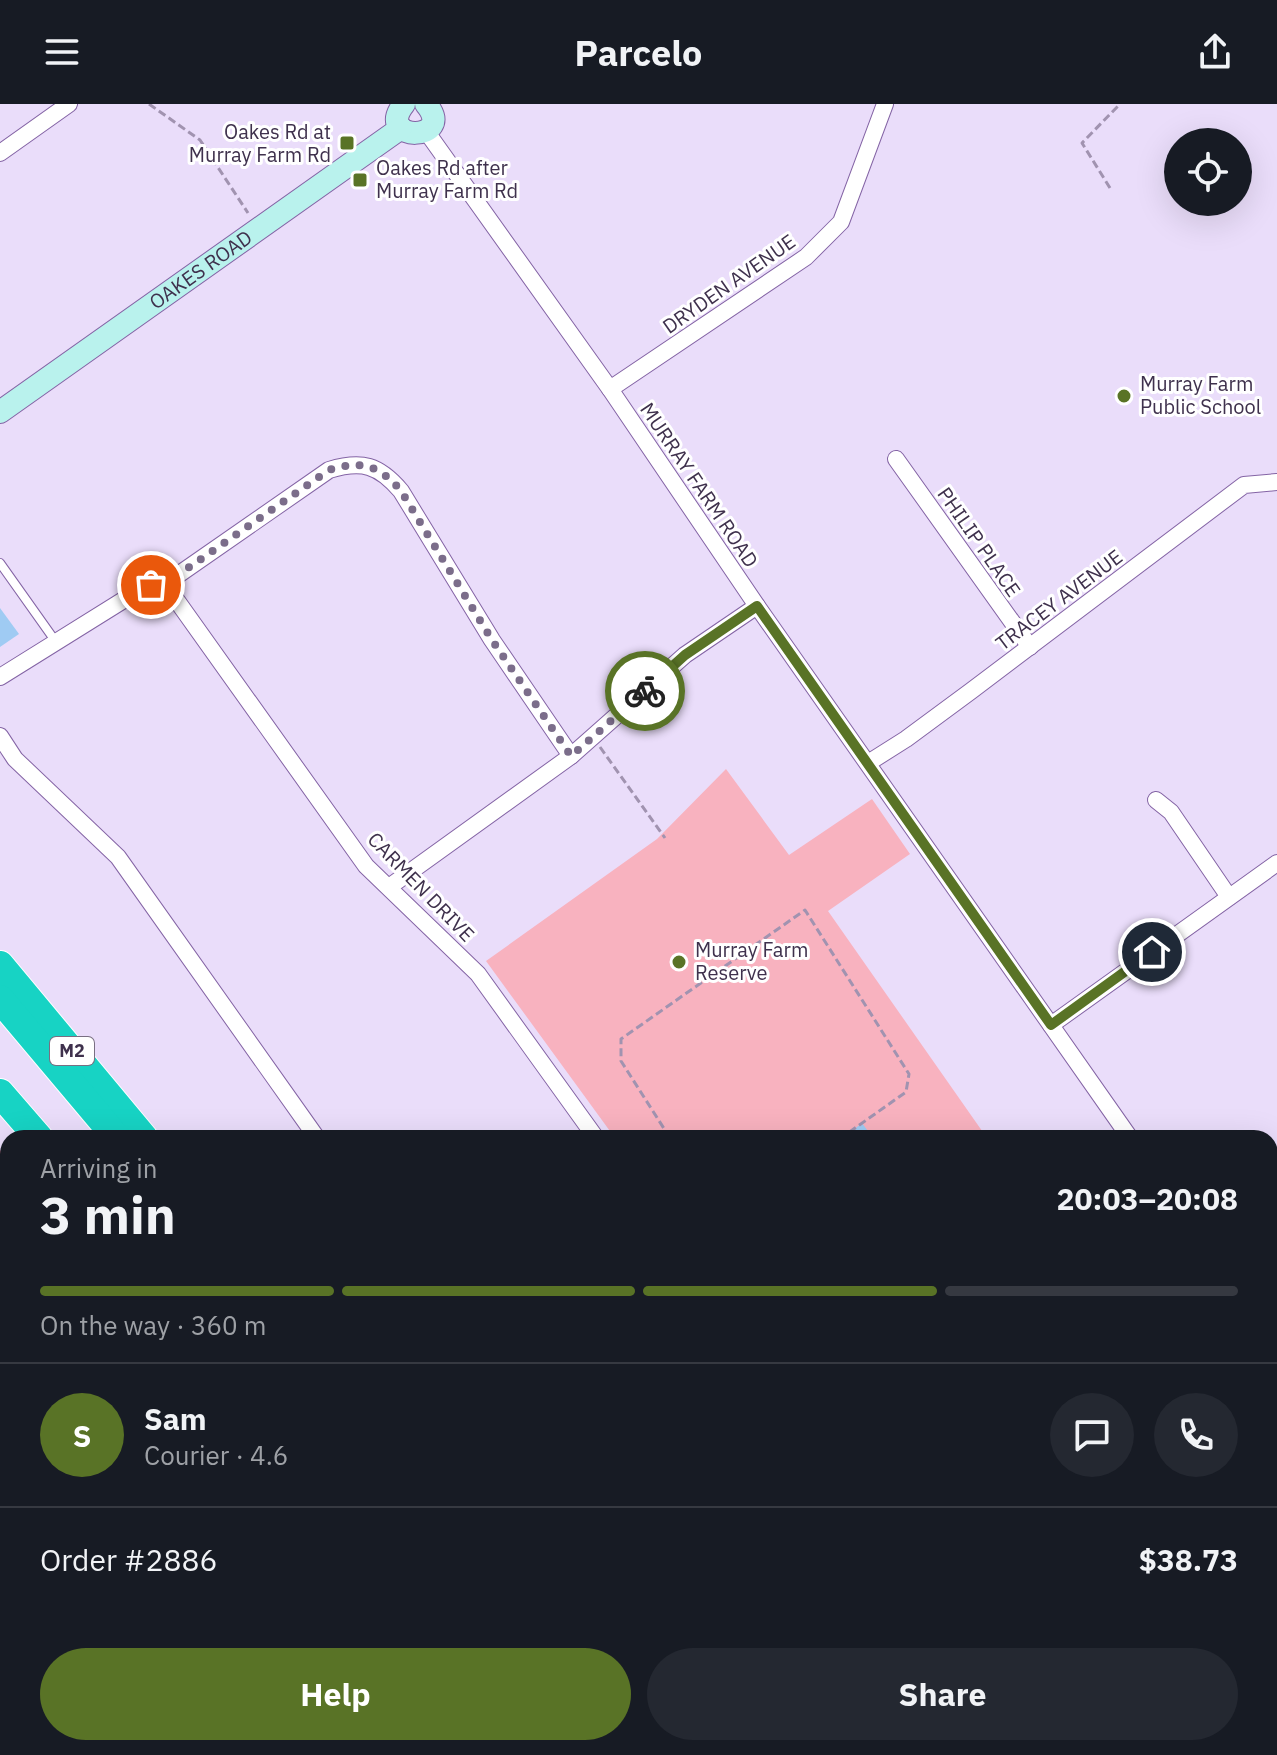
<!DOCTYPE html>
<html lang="en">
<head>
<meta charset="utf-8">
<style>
	:root { --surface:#171b24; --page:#242831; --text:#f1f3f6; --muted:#9ea1a6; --line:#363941; --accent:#597326 }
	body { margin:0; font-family:"IBM Plex Sans",sans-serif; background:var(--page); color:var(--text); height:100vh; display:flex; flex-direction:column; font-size:30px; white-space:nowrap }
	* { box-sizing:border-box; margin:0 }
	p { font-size:26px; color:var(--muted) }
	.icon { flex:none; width:44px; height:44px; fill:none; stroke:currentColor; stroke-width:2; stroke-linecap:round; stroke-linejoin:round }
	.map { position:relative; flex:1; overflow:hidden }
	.side { position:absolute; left:0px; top:1026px; width:1278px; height:626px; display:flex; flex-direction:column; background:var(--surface); border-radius:24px 24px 0 0; box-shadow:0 8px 32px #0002 }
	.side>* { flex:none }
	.controls { position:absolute; left:1164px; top:24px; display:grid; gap:16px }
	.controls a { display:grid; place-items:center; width:88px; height:88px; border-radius:50%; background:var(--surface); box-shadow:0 8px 32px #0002; font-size:40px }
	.pin { position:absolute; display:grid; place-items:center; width:68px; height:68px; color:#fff; margin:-34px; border:4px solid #fff; border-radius:50%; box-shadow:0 2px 8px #0007 }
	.courier { position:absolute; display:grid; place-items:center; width:80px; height:80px; margin:-40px; border:6px solid #597326; border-radius:50%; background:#fff; color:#222; box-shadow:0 2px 10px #0007 }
	.headline em { font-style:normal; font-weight:800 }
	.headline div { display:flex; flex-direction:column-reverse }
	.headline { display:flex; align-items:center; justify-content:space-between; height:136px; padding:0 40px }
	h1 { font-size:52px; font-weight:800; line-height:60px }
	.bar { display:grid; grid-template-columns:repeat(4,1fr); gap:12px 8px; align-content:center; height:96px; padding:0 40px }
	.bar i { height:10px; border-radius:6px; background:var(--line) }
	.bar .on { background:var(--accent) }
	.bar p { grid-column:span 4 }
	.line { display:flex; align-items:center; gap:20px; padding:0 40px; border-top:2px solid var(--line) }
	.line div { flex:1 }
	.round { display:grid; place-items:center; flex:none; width:84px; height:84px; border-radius:42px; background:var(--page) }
	.primary-button { display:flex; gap:16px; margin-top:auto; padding:16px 40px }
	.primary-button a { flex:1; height:92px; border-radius:48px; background:var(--accent); color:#fff; font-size:32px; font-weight:800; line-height:92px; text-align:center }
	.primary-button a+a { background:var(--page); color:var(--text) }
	header { display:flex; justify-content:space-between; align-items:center; height:104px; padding:0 40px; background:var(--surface); font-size:36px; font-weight:800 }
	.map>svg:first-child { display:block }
	.green { fill:#f8b2bf }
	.forest { fill:#f08da3 }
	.building { fill:#9fcbf3 }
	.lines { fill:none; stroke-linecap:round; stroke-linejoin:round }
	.service-casing { stroke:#8464a5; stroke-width:10 }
	.minor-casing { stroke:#8464a5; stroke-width:18 }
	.secondary-casing { stroke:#8464a5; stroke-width:24 }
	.motorway-casing { stroke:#fff; stroke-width:30 }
	.path { stroke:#a193b0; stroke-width:3; stroke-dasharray:8 4; stroke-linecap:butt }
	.service { stroke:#fff; stroke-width:8 }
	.minor { stroke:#fff; stroke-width:16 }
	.secondary { stroke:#b9f2ed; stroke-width:22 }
	.motorway { stroke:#17d3c4; stroke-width:28 }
	.done { stroke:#7b6d8a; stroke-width:8; stroke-dasharray:0 14.4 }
	.route { stroke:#597326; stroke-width:10 }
	.poi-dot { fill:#597326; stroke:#fff; stroke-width:3 }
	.labels { text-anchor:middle; stroke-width:6; stroke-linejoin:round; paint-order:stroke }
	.shield { fill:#fff; stroke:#796f82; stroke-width:2 }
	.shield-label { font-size:18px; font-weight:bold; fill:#3f314d }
	.poi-label { font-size:20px; fill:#3f314d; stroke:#fff; text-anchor:start }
	.street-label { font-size:20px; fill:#3f314d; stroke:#fff }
</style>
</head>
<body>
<header><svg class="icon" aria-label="menu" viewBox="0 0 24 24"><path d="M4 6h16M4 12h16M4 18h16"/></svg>Parcelo<svg class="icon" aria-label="share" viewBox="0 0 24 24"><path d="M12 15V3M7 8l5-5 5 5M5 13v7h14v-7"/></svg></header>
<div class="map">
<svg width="1277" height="1651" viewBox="0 0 1277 1651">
	<rect width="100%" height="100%" fill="#eaddfa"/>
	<!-- green -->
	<polygon class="green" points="726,665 789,751 872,695 910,750 828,807 987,1034 615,1034 486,857 657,735"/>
	<!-- forest -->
	<g class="forest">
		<polygon points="0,1046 8,1054 8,1250 0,1238"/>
		<polygon points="1277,1609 1277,1651 1217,1651 1227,1644 1270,1644 1270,1614"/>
		<polygon points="288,1644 866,1644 881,1651 293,1651"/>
		<polygon points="1083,1644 1127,1644 1178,1651 1095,1651"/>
	</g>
	<!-- building -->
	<g class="building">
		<polygon points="0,504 19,530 0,543"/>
		<polygon points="862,1019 873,1034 843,1034"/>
	</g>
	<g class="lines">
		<defs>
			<polyline id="service" points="0,459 56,538"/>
			<g id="minor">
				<polyline points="426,27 610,285 757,502 1130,1034"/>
				<polyline points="0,49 69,0"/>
				<polyline points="610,285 806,153 841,118 885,0"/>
				<polyline points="896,355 1030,543"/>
				<polyline points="165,480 366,762 478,870 596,1034"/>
				<path d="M 0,573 L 138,487 L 151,481 L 165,480 L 329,366 C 362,356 379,361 401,387 L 492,536 L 571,652"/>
				<polyline points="0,632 15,655 118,753 317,1034"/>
				<polyline points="868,659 906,635 971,587 1244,381 1277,378"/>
				<polyline points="1156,696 1171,708 1229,793"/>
				<polyline points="389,783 571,652 685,551 757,502"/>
				<polyline points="1051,921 1277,759"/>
				<polyline points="1270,1216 1277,1211"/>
				<polyline points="1270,1226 1277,1236"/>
				<polyline points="0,1430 8,1441"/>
				<polyline points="1270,1469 1277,1464"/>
				<polyline points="0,1604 8,1599"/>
				<polyline points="177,1644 183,1651"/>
			</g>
			<g id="secondary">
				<path d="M 404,0 C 373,39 458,38 426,0"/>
				<path id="s1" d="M 0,308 L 401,24"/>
			</g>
			<g id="motorway">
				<polyline points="0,861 144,1034"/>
				<polyline points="0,895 117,1034"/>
				<polyline points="0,989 39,1034"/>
				<polyline points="918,1644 932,1651"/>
				<polyline points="1008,1644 1022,1651"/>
			</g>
		</defs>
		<!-- service casing -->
		<use href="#service" class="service-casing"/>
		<!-- minor casing -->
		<use href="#minor" class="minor-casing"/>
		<!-- secondary casing -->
		<use href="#secondary" class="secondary-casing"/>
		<!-- motorway casing -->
		<use href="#motorway" class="motorway-casing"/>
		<!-- path -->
		<g class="path">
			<polyline points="149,0 200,36 248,109"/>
			<polyline points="1110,84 1082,39 1120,0"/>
			<polyline points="600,643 665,734"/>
			<polyline points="670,1034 621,957 621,935 805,806 909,970 906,988 841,1034"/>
		</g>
		<!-- service -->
		<use href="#service" class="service"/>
		<!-- minor -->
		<use href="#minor" class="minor"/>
		<!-- secondary -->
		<use href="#secondary" class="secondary"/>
		<!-- motorway -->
		<use href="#motorway" class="motorway"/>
	</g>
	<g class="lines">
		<!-- done -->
		<path class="done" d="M 151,481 L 165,480 L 329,366 C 362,356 379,361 401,387 L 492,536 L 571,652 L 645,587"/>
		<!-- route -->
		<polyline class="route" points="645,587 685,551 757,502 1051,921 1152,848"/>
	</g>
	<!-- markers -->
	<g class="poi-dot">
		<rect x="339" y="31" width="16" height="16" rx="4"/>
		<rect x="352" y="68" width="16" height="16" rx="4"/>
		<circle cx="1124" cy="292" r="8"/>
		<circle cx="679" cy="858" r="8"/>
	</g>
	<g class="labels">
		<!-- shield labels -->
		<rect class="shield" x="50" y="933" width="44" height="28" rx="6"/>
		<g class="shield-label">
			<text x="72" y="953">M2</text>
		</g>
		<!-- poi labels -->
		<g class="poi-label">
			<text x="331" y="35" text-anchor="end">Oakes Rd at<tspan x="331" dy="23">Murray Farm Rd</tspan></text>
			<text x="376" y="71">Oakes Rd after<tspan x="376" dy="23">Murray Farm Rd</tspan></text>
			<text x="1140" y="287">Murray Farm<tspan x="1140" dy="23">Public School</tspan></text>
			<text x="695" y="853">Murray Farm<tspan x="695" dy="23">Reserve</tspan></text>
		</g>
		<!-- street labels -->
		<g class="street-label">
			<text dy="7" stroke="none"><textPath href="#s1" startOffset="246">OAKES ROAD</textPath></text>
			<text transform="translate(729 180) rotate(-35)" y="7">DRYDEN AVENUE</text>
			<text transform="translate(699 381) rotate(56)" y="7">MURRAY FARM ROAD</text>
			<text transform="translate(979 438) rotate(55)" y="7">PHILIP PLACE</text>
			<text transform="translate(1059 496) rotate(-37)" y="7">TRACEY AVENUE</text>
			<text transform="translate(421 783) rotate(46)" y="7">CARMEN DRIVE</text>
		</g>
	</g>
</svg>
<div class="controls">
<a><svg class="icon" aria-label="locate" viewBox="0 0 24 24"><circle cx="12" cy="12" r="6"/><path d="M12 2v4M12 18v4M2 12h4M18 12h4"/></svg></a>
</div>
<div class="pin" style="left:151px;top:481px;background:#ea580c"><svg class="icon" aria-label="bag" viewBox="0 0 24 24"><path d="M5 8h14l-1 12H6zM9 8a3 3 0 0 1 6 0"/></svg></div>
<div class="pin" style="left:1152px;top:848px;background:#1f2937"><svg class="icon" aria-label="home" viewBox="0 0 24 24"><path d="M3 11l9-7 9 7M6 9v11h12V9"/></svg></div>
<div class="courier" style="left:645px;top:587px"><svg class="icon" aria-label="bike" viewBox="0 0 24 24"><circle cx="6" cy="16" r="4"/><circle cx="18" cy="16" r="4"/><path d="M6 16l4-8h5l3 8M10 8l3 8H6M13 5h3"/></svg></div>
<section class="side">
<div class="headline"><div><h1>3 min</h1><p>Arriving in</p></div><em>20:03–20:08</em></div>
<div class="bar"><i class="on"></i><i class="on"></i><i class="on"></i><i></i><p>On the way · 360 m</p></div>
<div class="line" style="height:144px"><b class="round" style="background:var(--accent);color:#fff">S</b><div><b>Sam</b><p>Courier · 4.6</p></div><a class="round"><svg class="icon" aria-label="chat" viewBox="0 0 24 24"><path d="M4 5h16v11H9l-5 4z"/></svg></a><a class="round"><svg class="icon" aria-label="phone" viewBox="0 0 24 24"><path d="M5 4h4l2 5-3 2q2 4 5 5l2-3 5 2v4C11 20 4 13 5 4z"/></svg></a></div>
<div class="line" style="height:104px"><div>Order #2886</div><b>$38.73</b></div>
<div class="primary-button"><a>Help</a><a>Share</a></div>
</section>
</div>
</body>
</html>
